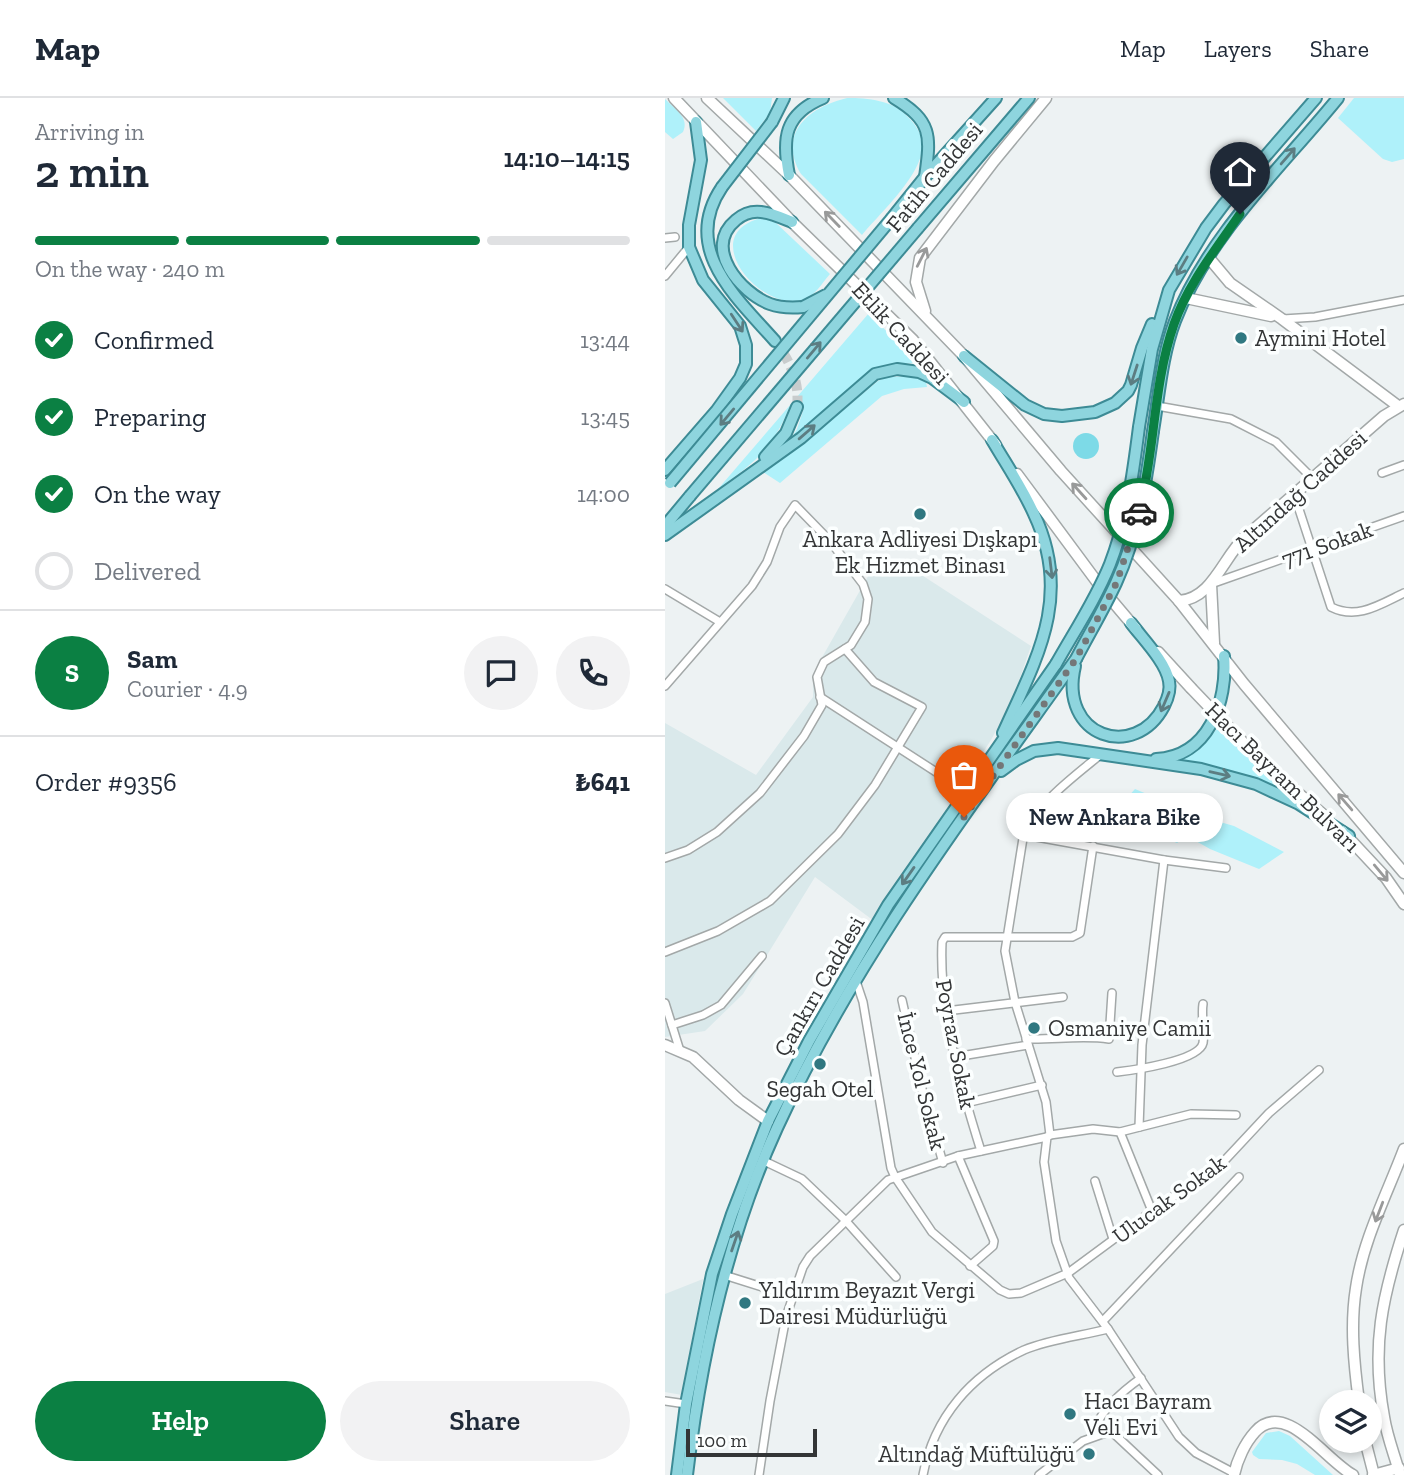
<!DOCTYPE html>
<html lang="en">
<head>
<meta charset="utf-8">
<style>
	:root { --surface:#fff; --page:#f2f2f3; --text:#1f2937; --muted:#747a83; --line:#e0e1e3; --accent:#0b8043 }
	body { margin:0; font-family:"Zilla Slab",serif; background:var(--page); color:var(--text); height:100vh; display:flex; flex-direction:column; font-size:26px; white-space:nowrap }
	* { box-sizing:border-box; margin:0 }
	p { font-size:23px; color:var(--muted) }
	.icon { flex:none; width:38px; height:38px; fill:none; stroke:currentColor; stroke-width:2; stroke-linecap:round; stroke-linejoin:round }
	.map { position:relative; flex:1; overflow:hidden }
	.details { display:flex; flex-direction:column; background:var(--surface); width:665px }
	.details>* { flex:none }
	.buttons { position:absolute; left:654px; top:1292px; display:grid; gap:14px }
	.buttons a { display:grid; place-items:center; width:63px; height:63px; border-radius:50%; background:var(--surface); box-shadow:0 4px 10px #0003; font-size:35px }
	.scale { position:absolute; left:21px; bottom:18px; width:131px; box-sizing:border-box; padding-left:7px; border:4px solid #333536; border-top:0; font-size:19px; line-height:24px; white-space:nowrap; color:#333536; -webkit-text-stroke:5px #fcffff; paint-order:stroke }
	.pin { position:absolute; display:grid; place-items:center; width:60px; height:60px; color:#fff; margin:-72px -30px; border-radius:50% 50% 50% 0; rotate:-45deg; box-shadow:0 0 7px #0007 }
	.pin .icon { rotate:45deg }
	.courier { position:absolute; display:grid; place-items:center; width:70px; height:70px; margin:-35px; border:5px solid #0b8043; border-radius:50%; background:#fff; color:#222; box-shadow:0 2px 9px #0007 }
	.bubble { position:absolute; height:49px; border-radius:24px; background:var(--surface); box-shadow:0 4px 10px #0003; font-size:23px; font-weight:600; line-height:49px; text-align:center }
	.summary em { font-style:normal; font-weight:600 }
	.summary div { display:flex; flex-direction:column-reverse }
	.summary { display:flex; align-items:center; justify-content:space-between; height:119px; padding:0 35px }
	h1 { font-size:46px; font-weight:600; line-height:52px }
	.bar { display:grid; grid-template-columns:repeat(4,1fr); gap:10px 7px; align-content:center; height:84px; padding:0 35px }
	.bar i { height:9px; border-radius:5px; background:var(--line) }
	.bar .selected { background:var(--accent) }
	.bar p { grid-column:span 4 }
	.line { display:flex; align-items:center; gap:18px; padding:0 35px; border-top:2px solid var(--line) }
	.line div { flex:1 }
	.round { display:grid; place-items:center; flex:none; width:74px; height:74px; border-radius:37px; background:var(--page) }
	ol { padding:0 35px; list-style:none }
	li { display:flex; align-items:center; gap:21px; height:77px }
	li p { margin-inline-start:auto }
	li .icon { padding:7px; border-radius:50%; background:var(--accent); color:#fff; stroke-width:4 }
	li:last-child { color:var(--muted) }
	li i { width:38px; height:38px; border:4px solid var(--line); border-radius:50% }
	.button { display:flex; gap:14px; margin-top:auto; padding:14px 35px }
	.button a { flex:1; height:80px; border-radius:42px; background:var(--accent); color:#fff; font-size:28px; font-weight:600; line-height:80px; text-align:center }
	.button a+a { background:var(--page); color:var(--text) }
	header { display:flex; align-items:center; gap:42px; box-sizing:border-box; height:98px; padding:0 35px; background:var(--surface); border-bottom:2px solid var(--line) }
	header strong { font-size:33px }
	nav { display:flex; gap:38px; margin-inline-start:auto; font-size:24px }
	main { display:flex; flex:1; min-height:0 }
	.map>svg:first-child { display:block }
	.built { fill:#dae9eb }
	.green { fill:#aff1fa }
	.water { fill:#7ddae7 }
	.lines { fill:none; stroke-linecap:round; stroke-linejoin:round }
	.primary-tunnel { stroke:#c8cccd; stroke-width:10; stroke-dasharray:10 5; stroke-linecap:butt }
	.street-casing { stroke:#a3a8a8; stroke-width:10 }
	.secondary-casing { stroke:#a3a8a8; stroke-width:13 }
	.primary-casing { stroke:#3d8b95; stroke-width:14 }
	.street { stroke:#fff; stroke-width:7 }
	.secondary { stroke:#fff; stroke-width:10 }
	.primary { stroke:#8ed5de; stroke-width:10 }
	.secondary-bridge-casing { stroke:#a3a8a8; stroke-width:13; stroke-linecap:butt }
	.primary-bridge-casing { stroke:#3d8b95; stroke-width:14; stroke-linecap:butt }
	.secondary-bridge { stroke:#fff; stroke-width:10 }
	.primary-bridge { stroke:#8ed5de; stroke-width:10 }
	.oneway { stroke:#5c7d82 }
	.oneway2 { stroke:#999a9a }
	.done { stroke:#747778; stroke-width:7; stroke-dasharray:0 12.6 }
	.route { stroke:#0b8043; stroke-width:9 }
	.poi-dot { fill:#307881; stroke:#fcffff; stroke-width:2.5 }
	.labels { text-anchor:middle; stroke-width:7; stroke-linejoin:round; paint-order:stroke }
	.street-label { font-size:23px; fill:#333536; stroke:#fcffff }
	.poi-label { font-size:23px; fill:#333536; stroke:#fcffff; text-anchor:start }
</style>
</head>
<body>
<header>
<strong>Map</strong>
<nav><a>Map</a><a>Layers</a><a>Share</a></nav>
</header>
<main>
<section class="details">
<div class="summary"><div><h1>2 min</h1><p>Arriving in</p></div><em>14:10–14:15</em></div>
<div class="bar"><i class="selected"></i><i class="selected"></i><i class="selected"></i><i></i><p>On the way · 240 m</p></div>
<ol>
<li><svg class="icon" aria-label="check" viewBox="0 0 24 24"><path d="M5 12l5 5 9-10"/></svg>Confirmed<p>13:44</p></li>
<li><svg class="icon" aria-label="check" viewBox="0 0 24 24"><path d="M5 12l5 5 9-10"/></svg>Preparing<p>13:45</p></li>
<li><svg class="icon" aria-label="check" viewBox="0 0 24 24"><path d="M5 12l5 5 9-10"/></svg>On the way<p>14:00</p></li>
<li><i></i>Delivered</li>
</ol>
<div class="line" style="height:126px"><b class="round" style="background:var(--accent);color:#fff">S</b><div><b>Sam</b><p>Courier · 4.9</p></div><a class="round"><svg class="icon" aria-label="chat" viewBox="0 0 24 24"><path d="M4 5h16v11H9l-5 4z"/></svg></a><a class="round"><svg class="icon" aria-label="phone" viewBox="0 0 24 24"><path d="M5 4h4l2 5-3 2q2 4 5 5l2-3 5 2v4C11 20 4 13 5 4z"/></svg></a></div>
<div class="line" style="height:91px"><div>Order #9356</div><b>₺641</b></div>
<div class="button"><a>Help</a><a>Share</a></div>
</section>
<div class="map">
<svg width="739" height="1377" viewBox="0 0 739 1377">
	<rect width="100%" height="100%" fill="#edf2f3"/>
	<!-- built -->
	<g class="built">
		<polygon points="214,459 252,474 366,548 348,600 326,642 209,823 150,779 78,896 40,933 0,939 0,625 91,677 148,599 148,584 151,570"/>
		<polygon points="38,1181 17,1297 0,1294 0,1196"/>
	</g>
	<!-- green -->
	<g class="green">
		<polygon points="58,0 107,0 105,15 91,33"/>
		<path d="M 182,0 C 203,0 228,2 243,19 C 249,25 255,33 257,42 C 263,72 215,115 197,137 L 136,76 C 112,35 144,9 182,0 Z"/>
		<polygon points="689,0 739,0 739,61 727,64 718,61 673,20"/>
		<path d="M 0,1 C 10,11 25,20 18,34 L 8,41 L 0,34 Z"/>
		<path d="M 96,120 L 110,124 L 165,176 C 157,185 150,198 138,202 C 96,215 30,137 96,120 Z"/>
		<path d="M 204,215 L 252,265 L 220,267 L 202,275 L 125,342 L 132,331 L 139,310 L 125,308 C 107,352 90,364 53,391 Z"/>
		<polygon points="246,278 261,284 262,289 239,291 217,298 115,385 98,374 132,350 213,283 222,279"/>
		<path d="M 552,631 L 624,696 C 588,679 554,668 516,663 L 536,648 Z"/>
		<path d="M 470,691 L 496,702 L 489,720 L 483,727 L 493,737 L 491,742 L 470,742 L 467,734 L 472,731 L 458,727 L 445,733 C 448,720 454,711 457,698 L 462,700 Z"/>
		<polygon points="503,709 569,728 619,754 594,771 545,751 522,738 512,745 500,740 493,726"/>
		<polygon points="614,1333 625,1338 668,1377 650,1377 632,1366 617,1362 594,1361 588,1357 587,1354 601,1335"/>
	</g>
	<!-- water -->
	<circle class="water" cx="421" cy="348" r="13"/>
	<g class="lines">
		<!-- primary-tunnel -->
		<path class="primary-tunnel" d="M 110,243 C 125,263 135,284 132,309"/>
		<defs>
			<g id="street">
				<polyline points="0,140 10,139"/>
				<polyline points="0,178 24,149"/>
				<polyline points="618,221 650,219 739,202"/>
				<polyline points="492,308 566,321 611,344 647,380"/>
				<polyline points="717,375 739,367"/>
				<path d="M 629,396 L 666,509 C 692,522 714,507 739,495"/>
				<polyline points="546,486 739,418"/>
				<polyline points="0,491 55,524"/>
				<polyline points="0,588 87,488 102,464 115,429 130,407 165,443 198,486 203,501 200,524 186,547 159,564 152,579 157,607 139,638 95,695 52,734 23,752 0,760"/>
				<polyline points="155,599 302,694"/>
				<path d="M 435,657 C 407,680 377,702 359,734 L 340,853 L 350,904 L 381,1004 L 385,1037 L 382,1039 L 379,1064 L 391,1143 L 404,1180 L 443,1231 L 514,1339 L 531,1355 L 569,1375"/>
				<polyline points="359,734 366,738 499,762 561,770"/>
				<polyline points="0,854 53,833 105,803 173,736 210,687 257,609 209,584 180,551"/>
				<polyline points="191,883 198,904 226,1070 230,1079 267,1134 335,1192 344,1196 356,1195 403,1175 487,1113 548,1072 561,1061 604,1015 654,972"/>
				<polyline points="237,902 258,995 278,1065"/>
				<polyline points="0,905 15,953"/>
				<polyline points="281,913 398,899"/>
				<polyline points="7,927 38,917 56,907 97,858"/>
				<path d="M 361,941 C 389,942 416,937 444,941 L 447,895"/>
				<polyline points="289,954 302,957 363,947"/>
				<path d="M 452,974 C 469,972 534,963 538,945 C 540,932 536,918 538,906"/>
				<polyline points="301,1005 377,987"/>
				<polyline points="474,1029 477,947 499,762"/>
				<polyline points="455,1034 487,1113"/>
				<polyline points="385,1037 428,1031 455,1034 526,1016 571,1017"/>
				<path d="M 316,1053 C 295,986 274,915 277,844 L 280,839 L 407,839 L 415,835 L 428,748"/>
				<polyline points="293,1058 329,1143 328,1148 305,1168"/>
				<polyline points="99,1063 137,1081 180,1122 231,1179"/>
				<polyline points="430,1083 448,1141"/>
				<polyline points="59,1177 129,1199"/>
				<polyline points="438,1223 574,1079"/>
				<polyline points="0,1303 21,1306"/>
				<path d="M 432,1337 L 430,1329 C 439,1310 459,1292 476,1280"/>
				<polyline points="94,1377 105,1303 121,1219 138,1169 145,1158 223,1082 293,1058 382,1039"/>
				<path d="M 258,1377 C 269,1319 306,1277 359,1252 C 385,1241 416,1238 443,1231"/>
				<polyline points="374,1377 418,1343 446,1333 493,1377"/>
			</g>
			<g id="secondary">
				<polyline points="9,0 127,124 248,242 331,347"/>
				<polyline points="42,0 124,77 299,258 396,373 514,503 579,586 739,775"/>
				<polyline points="544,160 565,185 617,221 733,308"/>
				<polyline points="521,200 606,218"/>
				<polyline points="260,213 251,184 255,160 329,63 381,0"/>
				<polyline points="352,376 438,492 471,531"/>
				<polyline points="546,486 549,545"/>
				<path d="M 514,503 C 547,501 558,460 579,440 L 719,318 L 739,306"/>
				<polyline points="493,554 526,590"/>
				<polyline points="595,662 663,721"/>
				<polyline points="677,733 721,780 739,806"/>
				<polyline points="0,947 28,959 74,1002 103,1023"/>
				<path d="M 694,1304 C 689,1266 685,1227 691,1190 C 698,1142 722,1096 739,1051"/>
				<polyline points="700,1342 709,1377"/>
				<path d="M 569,1377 C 572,1362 580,1345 590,1334 C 620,1300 661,1363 688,1377"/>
				<polyline points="708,1377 734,1370"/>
				<path d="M 735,1377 C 730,1358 722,1339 719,1319 C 706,1249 717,1199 739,1132"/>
			</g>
			<g id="primary">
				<path d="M 229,0 C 267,23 266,37 260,79"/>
				<polyline points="107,24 119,0"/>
				<path d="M 124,77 C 117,41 119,16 158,0"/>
				<path d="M 57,89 C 15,151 72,200 110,243"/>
				<polyline points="227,120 260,79 331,0"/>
				<path d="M 127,124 C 117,120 107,115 96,114 C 87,113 78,116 71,122 C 37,150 76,195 105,206 C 116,210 127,210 138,209"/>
				<polyline points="253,130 364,0"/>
				<polyline points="299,258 360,307 379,316 397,318 430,314 450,305 463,293 466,287 477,250 487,226"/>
				<polyline points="474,329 487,251 504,192 541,130 559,106 651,0"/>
				<path d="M 488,333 C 494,297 497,257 510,223 C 543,137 616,70 673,0"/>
				<path d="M 327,342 C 341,366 358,391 369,416 C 408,498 372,560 338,635"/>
				<polyline points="100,359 121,335 132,309"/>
				<polyline points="0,372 52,312 75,280 81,266 81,247 75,228 38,182 24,149 24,127 36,62 31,24"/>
				<polyline points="0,428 25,398"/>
				<polyline points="0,437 136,340 210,276 232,271 254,274 267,280 299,304"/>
				<path d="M 410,568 C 393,639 470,664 499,608 C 503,600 506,592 504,583 C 501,564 477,540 466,525"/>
				<path d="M 491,661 C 543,659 563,604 559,558"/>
				<polyline points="336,673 351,662 369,653 393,650 536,671 591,686 634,706 684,738"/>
				<polyline points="12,1377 21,1306 47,1176 67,1116 103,1023 144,943 223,807 391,566"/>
				<path d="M 22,1377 C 36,1258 62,1139 112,1030 C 189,862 304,711 411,561"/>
			</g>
		</defs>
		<!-- street casing -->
		<use href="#street" class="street-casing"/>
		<!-- secondary casing -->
		<use href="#secondary" class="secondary-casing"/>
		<!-- primary casing -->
		<use href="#primary" class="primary-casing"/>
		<!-- street -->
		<use href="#street" class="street"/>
		<!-- secondary -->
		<use href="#secondary" class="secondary"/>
		<!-- primary -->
		<use href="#primary" class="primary"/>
		<defs>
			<polyline id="secondary-bridge" points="526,590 595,662"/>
			<g id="primary-bridge">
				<polyline points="57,89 107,24"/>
				<polyline points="138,209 161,197"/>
				<polyline points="5,385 227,120"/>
				<polyline points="25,398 253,130"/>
				<path d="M 411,561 C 424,536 439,511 451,485 C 473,437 481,385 488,333"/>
				<path d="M 391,566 C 409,534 431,501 445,466 C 462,422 468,376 474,329"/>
			</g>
		</defs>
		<!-- secondary-bridge casing -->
		<use href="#secondary-bridge" class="secondary-bridge-casing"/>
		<!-- primary-bridge casing -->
		<use href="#primary-bridge" class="primary-bridge-casing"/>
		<!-- secondary-bridge -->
		<use href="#secondary-bridge" class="secondary-bridge"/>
		<!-- primary-bridge -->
		<use href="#primary-bridge" class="primary-bridge"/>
	</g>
	<!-- one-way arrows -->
	<defs><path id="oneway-shaft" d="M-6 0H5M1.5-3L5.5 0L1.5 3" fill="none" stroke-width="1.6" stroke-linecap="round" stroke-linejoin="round" transform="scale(1.75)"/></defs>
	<g class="oneway">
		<use href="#oneway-shaft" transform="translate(623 58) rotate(-49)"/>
		<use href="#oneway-shaft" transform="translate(517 168) rotate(120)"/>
		<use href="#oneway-shaft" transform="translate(72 225) rotate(57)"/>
		<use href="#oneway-shaft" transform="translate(149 252) rotate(-50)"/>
		<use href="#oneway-shaft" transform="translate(469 277) rotate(108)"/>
		<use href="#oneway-shaft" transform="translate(62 319) rotate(130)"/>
		<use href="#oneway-shaft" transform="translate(142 334) rotate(-41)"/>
		<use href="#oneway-shaft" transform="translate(386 470) rotate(83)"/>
		<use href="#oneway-shaft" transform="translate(500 604) rotate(113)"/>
		<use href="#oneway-shaft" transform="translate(555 676) rotate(13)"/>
		<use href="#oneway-shaft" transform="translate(243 778) rotate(125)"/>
		<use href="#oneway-shaft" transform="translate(70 1143) rotate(-71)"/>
	</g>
	<g class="oneway2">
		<use href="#oneway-shaft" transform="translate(167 121) rotate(-134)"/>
		<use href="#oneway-shaft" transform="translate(257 159) rotate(-63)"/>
		<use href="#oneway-shaft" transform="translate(414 393) rotate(-132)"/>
		<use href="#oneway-shaft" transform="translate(680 704) rotate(-131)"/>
		<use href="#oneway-shaft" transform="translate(716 775) rotate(50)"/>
		<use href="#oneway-shaft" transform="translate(714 1114) rotate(111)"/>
	</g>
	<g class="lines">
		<!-- done -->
		<polyline class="done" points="299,719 411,561 452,484 474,415"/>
		<!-- route -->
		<path class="route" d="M 474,415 C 490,353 488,286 509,226 C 523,186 551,151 575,116"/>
	</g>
	<!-- markers -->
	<g class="poi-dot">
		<circle cx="576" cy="240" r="7"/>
		<circle cx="255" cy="416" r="7"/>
		<circle cx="369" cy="930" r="7"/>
		<circle cx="155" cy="966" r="7"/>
		<circle cx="80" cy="1205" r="7"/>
		<circle cx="405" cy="1316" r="7"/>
		<circle cx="424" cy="1356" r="7"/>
	</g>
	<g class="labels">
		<!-- street labels -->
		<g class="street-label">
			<text transform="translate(269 79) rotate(-50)" y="8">Fatih Caddesi</text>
			<text transform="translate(236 235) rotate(47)" y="8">Etlik Caddesi</text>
			<text transform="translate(635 393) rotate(-42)" y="8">Altındağ Caddesi</text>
			<text transform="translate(662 446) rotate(-20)" y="8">771 Sokak</text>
			<text transform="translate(618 679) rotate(44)" y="8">Hacı Bayram Bulvarı</text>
			<text transform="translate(154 888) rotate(-60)" y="8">Çankırı Caddesi</text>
			<text transform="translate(291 946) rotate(79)" y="8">Poyraz Sokak</text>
			<text transform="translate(257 983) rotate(76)" y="8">İnce Yol Sokak</text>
			<text transform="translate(504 1101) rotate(-36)" y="8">Ulucak Sokak</text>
		</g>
		<!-- poi labels -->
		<g class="poi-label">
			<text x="590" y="248">Aymini Hotel</text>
			<text x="255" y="449" text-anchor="middle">Ankara Adliyesi Dışkapı<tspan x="255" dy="26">Ek Hizmet Binası</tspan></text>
			<text x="383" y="938">Osmaniye Camii</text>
			<text x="155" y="999" text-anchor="middle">Segah Otel</text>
			<text x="94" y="1200">Yıldırım Beyazıt Vergi<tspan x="94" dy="26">Dairesi Müdürlüğü</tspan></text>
			<text x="419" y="1311">Hacı Bayram<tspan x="419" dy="26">Veli Evi</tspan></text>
			<text x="410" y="1364" text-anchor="end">Altındağ Müftülüğü</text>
		</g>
	</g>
</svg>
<div class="buttons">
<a><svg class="icon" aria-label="layers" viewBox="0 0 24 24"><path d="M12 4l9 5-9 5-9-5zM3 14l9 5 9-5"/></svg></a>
</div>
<div class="scale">100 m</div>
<div class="pin" style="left:299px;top:719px;background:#ea580c"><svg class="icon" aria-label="bag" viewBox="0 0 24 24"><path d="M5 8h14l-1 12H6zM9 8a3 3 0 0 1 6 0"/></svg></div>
<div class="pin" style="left:575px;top:116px;background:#1f2937"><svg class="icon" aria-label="home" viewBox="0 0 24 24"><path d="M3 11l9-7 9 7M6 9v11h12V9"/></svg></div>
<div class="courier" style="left:474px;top:415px"><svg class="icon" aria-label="car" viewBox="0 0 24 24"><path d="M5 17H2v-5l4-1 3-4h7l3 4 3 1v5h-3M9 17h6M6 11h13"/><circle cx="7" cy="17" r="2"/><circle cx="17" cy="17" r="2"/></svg></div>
<div class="bubble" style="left:341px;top:695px;width:217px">New Ankara Bike</div>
</div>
</main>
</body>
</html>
